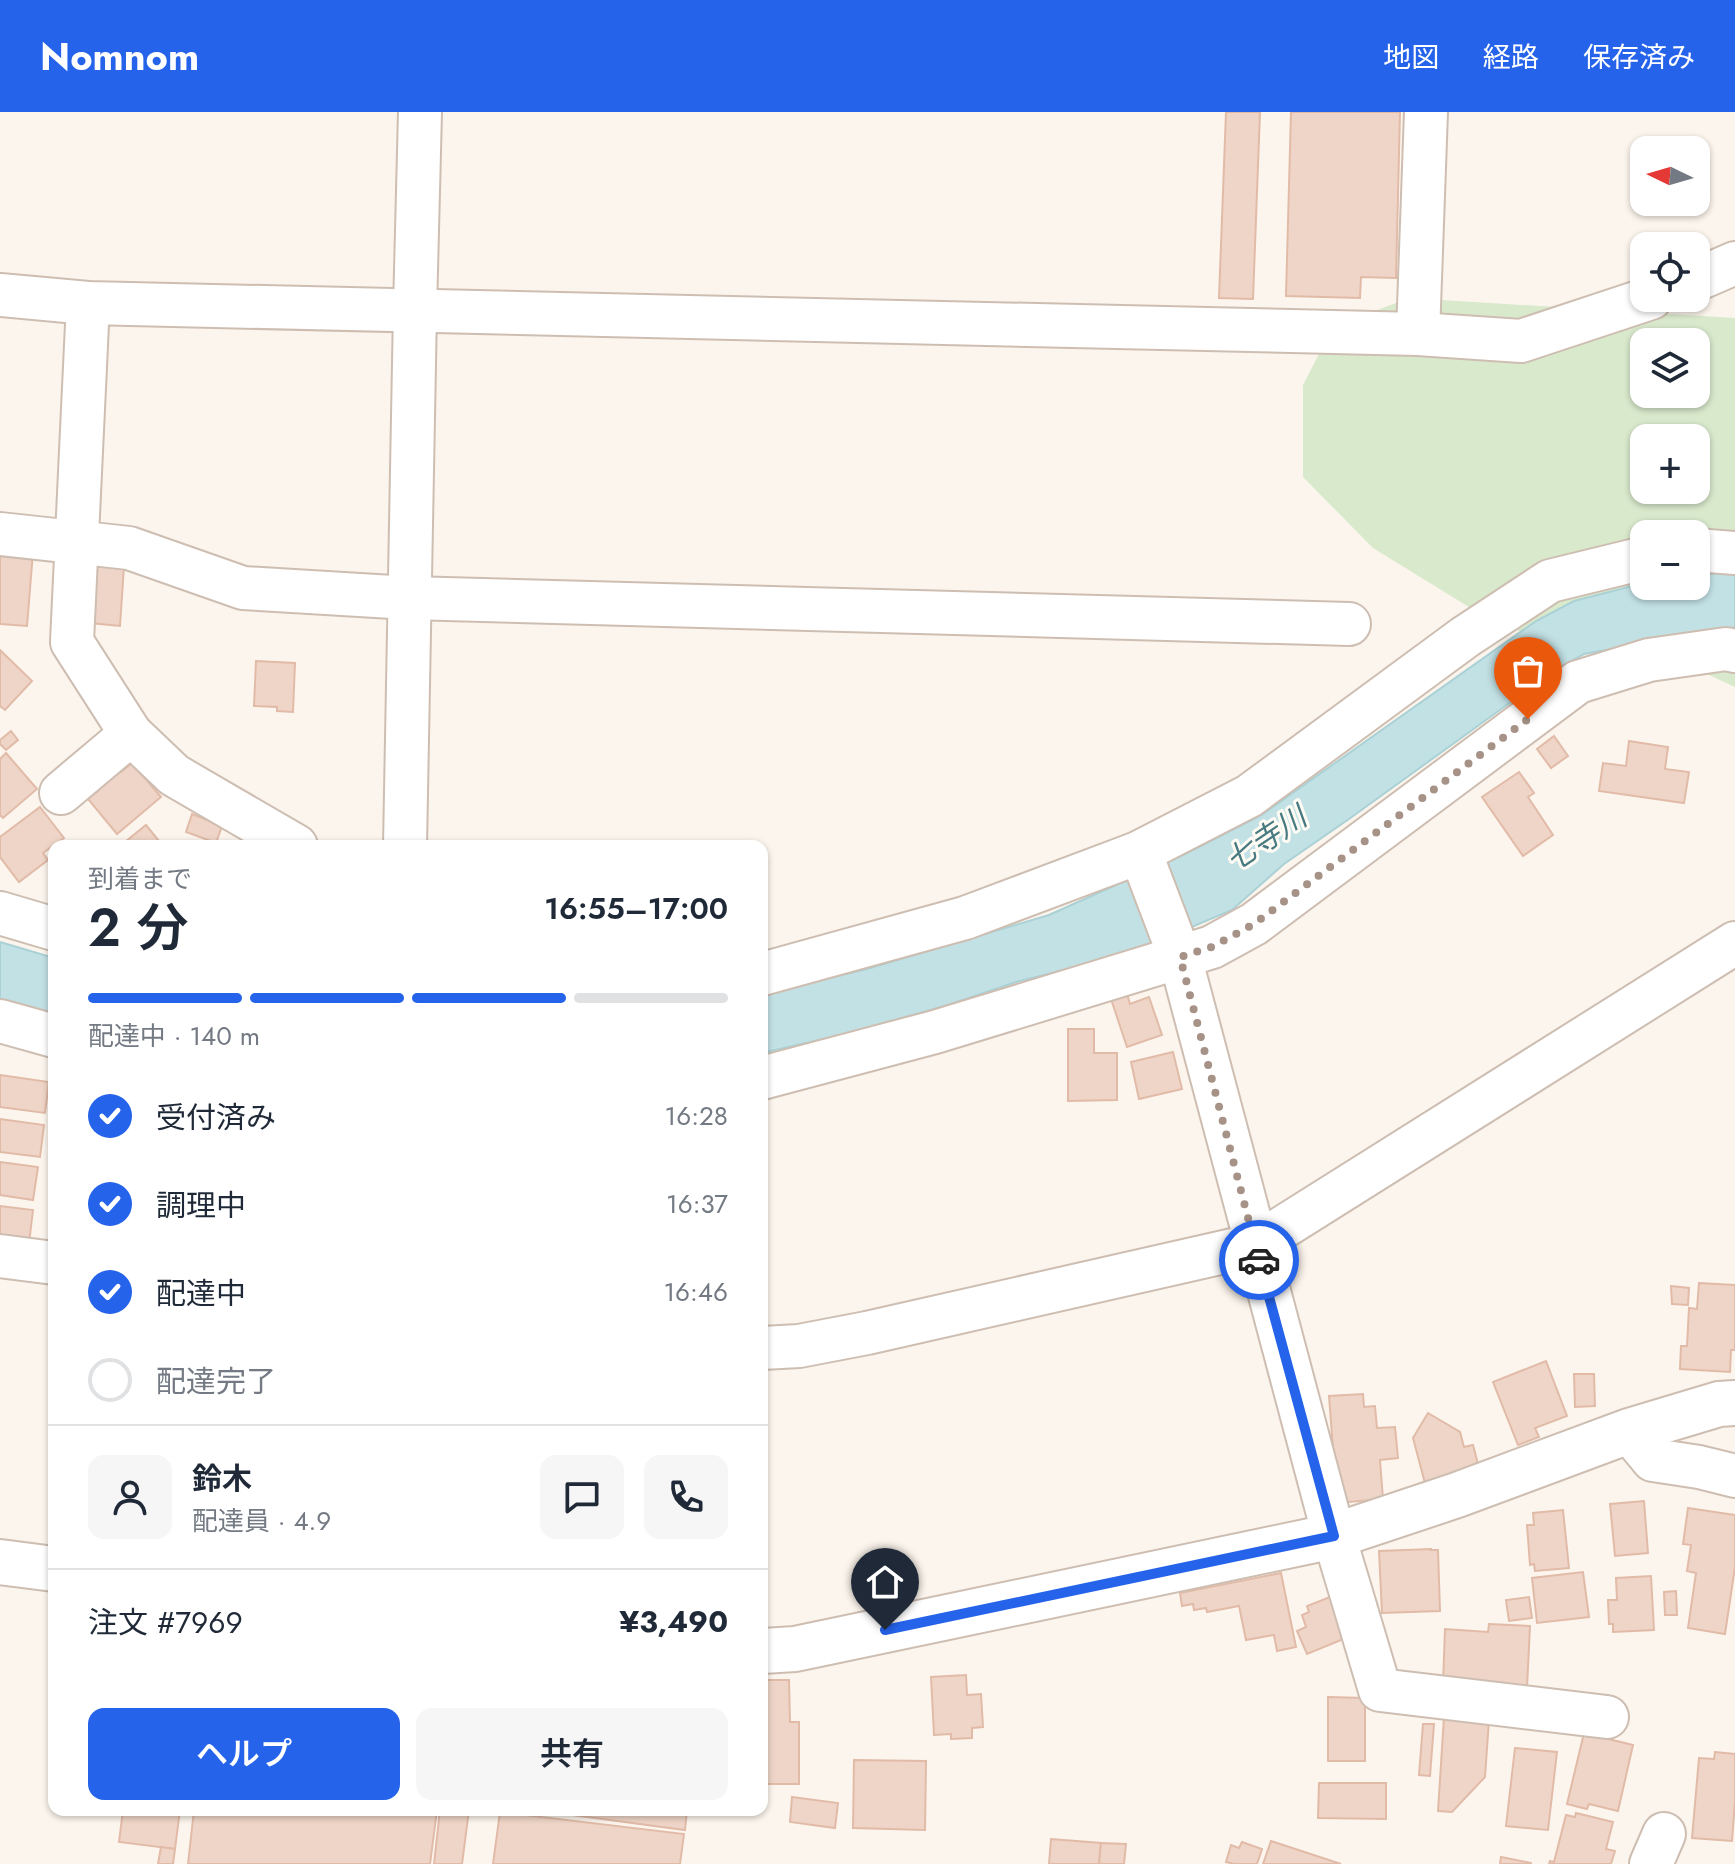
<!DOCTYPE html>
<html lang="ja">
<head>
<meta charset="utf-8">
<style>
	:root { --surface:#fff; --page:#f6f6f7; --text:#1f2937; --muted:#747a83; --line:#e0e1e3; --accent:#2563eb }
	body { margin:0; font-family:Jost,"Noto Sans JP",sans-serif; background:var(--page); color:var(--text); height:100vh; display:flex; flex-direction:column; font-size:30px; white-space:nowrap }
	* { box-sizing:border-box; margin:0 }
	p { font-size:26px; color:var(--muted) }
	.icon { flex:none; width:44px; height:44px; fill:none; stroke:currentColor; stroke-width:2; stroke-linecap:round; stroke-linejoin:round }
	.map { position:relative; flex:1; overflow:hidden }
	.side { position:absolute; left:48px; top:728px; width:720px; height:976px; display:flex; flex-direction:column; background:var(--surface); border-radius:16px; box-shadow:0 2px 6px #0004 }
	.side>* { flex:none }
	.needle { width:52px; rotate:275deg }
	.tools { position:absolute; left:1630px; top:24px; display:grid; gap:16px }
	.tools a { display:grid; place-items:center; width:80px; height:80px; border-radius:16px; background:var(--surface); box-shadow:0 2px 6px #0004; font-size:40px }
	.pin { position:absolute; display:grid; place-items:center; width:68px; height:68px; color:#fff; margin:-82px -34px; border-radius:50% 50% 50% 0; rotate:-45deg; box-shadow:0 0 8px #0007 }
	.pin .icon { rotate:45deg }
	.courier { position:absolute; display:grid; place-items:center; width:80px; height:80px; margin:-40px; border:6px solid #2563eb; border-radius:50%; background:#fff; color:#222; box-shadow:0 2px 10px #0007 }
	.head em { font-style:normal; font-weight:600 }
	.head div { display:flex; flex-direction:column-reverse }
	.head { display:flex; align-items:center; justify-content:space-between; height:136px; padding:0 40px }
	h1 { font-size:52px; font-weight:600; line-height:60px }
	.bar { display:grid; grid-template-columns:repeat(4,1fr); gap:12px 8px; align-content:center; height:96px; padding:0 40px }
	.bar i { height:10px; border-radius:6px; background:var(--line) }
	.bar .current { background:var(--accent) }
	.bar p { grid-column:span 4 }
	.line { display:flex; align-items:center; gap:20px; padding:0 40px; border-top:2px solid var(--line) }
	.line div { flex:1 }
	.round { display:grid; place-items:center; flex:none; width:84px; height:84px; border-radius:16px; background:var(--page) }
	ol { padding:0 40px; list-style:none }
	li { display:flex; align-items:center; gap:24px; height:88px }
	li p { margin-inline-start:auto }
	li .icon { padding:8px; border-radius:50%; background:var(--accent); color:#fff; stroke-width:4 }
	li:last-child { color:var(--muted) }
	li i { width:44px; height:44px; border:4px solid var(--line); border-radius:50% }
	.button { display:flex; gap:16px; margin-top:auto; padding:16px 40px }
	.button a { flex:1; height:92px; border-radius:16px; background:var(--accent); color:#fff; font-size:32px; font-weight:600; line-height:92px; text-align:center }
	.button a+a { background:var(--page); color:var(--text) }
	header { display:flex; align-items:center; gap:48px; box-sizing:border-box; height:112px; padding:0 40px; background:var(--accent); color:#fff }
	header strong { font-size:38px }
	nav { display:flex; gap:44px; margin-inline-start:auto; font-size:28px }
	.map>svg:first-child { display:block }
	.green { fill:#d9e9cc; fill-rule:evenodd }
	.water { fill:#c2e1e5; stroke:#a9d1d6; stroke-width:2 }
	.building { fill:#efd5c7; stroke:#e1bba8; stroke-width:2 }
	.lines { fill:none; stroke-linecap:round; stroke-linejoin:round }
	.minor-casing { stroke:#cebeb2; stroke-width:46 }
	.tertiary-casing { stroke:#cebeb2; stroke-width:48 }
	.minor { stroke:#fff; stroke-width:42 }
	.tertiary { stroke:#fff; stroke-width:44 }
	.done { stroke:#a69287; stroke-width:8; stroke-dasharray:0 14.4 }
	.route { stroke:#2563eb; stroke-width:10 }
	.labels { text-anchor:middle; stroke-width:6; stroke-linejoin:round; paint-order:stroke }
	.water-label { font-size:30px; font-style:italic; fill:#477a81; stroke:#fefaf4 }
</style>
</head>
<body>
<header>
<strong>Nomnom</strong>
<nav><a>地図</a><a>経路</a><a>保存済み</a></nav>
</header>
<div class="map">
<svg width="1735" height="1752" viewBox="0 0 1735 1752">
	<rect width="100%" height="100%" fill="#fcf5ed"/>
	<!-- green -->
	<path class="green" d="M 1409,186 L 1735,206 L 1735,575 L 1670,545 L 1503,516 L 1373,436 L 1303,365 L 1303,273 L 1333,215 ZM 1644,230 L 1696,230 L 1696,282 L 1644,282 ZM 1644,326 L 1696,326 L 1696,378 L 1644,378 ZM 1644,422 L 1696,422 L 1696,474 L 1644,474 Z"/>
	<!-- water -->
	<g class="water">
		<polygon points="1735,460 1735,517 1717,518 1584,542 1558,556 1349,707 1284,752 1232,798 1128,842 1016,870 948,893 850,921 762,941 762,882 867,857 1049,803 1183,743 1260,704 1536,509 1574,489 1644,471 1644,474 1696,474 1696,463"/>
		<polygon points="0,830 54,846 54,908 0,894"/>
	</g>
	<!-- building -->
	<g class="building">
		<polygon points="1226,0 1260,0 1253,187 1219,186"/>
		<polygon points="1291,0 1400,0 1396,166 1361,165 1360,186 1286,184"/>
		<polygon points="0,438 33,440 27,514 0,512"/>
		<polygon points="90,452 124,454 120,514 90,511"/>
		<polygon points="0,538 32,569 5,598 0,594"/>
		<polygon points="256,549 295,551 293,600 277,599 277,595 254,594"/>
		<polygon points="11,619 18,628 6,638 0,632 0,628"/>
		<polygon points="1554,624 1568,644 1551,656 1537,637"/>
		<polygon points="1629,629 1668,635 1665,657 1689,660 1684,691 1599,679 1603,651 1626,654"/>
		<polygon points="6,641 37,677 3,706 0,703 0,647"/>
		<polygon points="132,651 161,685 117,722 88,687 98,679 94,675 117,656 121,660"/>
		<polygon points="1519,660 1534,681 1528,685 1553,723 1523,744 1482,685"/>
		<polygon points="40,695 64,726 43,741 48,748 19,770 0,745 0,725"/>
		<polygon points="192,702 222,714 216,731 186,720"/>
		<polygon points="146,713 163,734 128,734 125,730"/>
		<polygon points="1127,882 1130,892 1149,885 1162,923 1127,935 1111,887"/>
		<polygon points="1068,917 1094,917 1094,941 1117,941 1117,988 1068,989"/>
		<polygon points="1173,940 1182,977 1139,987 1131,950"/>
		<polygon points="0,963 49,970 45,1001 0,995"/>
		<polygon points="0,1007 44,1013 40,1045 0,1040"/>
		<polygon points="0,1050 38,1055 33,1088 0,1083"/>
		<polygon points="0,1094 33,1098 29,1131 0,1127"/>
		<polygon points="1699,1171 1735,1173 1735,1238 1731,1238 1730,1260 1680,1257 1681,1234 1687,1234 1689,1196 1697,1197"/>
		<polygon points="1671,1174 1689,1176 1688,1193 1672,1192"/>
		<polygon points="1546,1249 1567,1304 1535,1316 1539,1325 1518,1333 1493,1270"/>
		<polygon points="1574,1262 1594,1262 1595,1294 1575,1295"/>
		<polygon points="1363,1282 1364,1295 1375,1294 1377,1316 1395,1315 1398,1346 1380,1348 1383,1387 1337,1391 1329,1284"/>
		<polygon points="1428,1301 1460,1320 1464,1335 1473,1333 1478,1352 1426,1375 1413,1326"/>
		<polygon points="1644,1389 1648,1441 1615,1444 1610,1392"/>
		<polygon points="1688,1396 1735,1403 1735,1455 1725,1522 1688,1516 1696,1461 1687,1459 1691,1433 1683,1432"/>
		<polygon points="1563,1398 1569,1456 1535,1459 1534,1452 1530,1453 1527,1413 1534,1413 1533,1401"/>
		<polygon points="1431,1437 1431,1438 1438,1438 1440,1499 1382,1501 1379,1439"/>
		<polygon points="1583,1460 1589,1505 1537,1511 1532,1466"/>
		<polygon points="1281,1461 1296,1535 1277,1539 1274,1523 1246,1528 1239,1494 1207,1500 1206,1496 1194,1498 1193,1492 1182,1494 1180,1481"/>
		<polygon points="1651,1464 1654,1518 1613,1520 1613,1512 1609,1512 1608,1488 1617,1488 1616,1466"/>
		<polygon points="1676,1479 1677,1503 1665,1503 1664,1480"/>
		<polygon points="1335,1483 1351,1524 1307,1542 1297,1519 1306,1515 1302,1503 1309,1500 1307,1494"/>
		<polygon points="1529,1485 1532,1506 1509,1509 1506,1488"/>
		<polygon points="1489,1512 1530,1514 1527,1576 1443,1572 1445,1517 1488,1520"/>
		<polygon points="966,1563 967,1583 981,1582 983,1615 972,1616 972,1626 951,1627 951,1622 934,1623 931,1565"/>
		<polygon points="762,1568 789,1568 790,1610 799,1610 799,1672 762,1672"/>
		<polygon points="1328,1585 1365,1586 1365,1649 1328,1649"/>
		<polygon points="1444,1605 1489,1608 1485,1665 1452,1700 1438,1699"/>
		<polygon points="1423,1612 1434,1612 1430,1664 1419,1663"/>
		<polygon points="1584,1621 1633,1633 1618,1699 1589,1692 1587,1697 1567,1692"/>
		<polygon points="1515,1636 1557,1640 1548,1718 1506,1714"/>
		<polygon points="1715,1640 1735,1642 1735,1689 1732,1729 1692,1726 1699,1646 1714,1647"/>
		<polygon points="854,1648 926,1649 925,1718 853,1716"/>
		<polygon points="1319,1671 1386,1671 1386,1707 1318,1706"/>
		<polygon points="792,1685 838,1691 835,1716 790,1710"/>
		<polygon points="123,1698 180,1698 175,1737 119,1730"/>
		<polygon points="194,1698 437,1698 430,1752 188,1752"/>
		<polygon points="440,1698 469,1698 462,1752 434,1752"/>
		<polygon points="535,1698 687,1698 685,1718"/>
		<polygon points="500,1700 684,1722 680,1752 493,1752"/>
		<polygon points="1576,1701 1613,1710 1606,1737 1615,1739 1611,1752 1549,1752 1550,1749 1554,1750 1566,1703 1575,1705"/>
		<polygon points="1051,1727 1101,1731 1099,1752 1049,1752"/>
		<polygon points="1271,1729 1341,1752 1263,1752"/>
		<polygon points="1242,1730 1262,1737 1257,1752 1234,1752 1226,1750 1231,1733 1239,1736"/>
		<polygon points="1101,1731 1126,1732 1124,1752 1099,1752"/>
		<polygon points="161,1735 175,1737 173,1752 158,1752"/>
		<polygon points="1501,1745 1531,1751 1531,1752 1500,1752"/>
	</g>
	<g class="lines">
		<defs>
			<g id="minor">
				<polyline points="1696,168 1735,151"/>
				<polyline points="0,183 88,191 1418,222 1521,229 1651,186"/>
				<polyline points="88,191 72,530 131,622 174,663 296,734"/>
				<polyline points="1418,222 1426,0"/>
				<polyline points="0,422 129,436 243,476 409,486 1349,512"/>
				<polyline points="1696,438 1735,441"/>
				<polyline points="61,681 131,622"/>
				<polyline points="405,734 415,198 420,0"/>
				<polyline points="1138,741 1147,758 1180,845 1334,1424 1380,1578 1607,1605"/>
				<polyline points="0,801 54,817"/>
				<polyline points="762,862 965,806 1138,741 1249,684 1465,525 1550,469 1644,446"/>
				<polyline points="0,909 54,924"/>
				<polyline points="762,966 935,920 1180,845 1212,835 1254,812 1578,570 1649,548 1726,537 1735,539"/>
				<polyline points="0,1144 54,1151"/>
				<polyline points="762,1236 799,1234 867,1221 1255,1133 1735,831"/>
				<polyline points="1629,1319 1653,1348 1699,1355 1735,1364"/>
				<polyline points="1651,1752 1664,1722"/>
			</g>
			<g id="tertiary">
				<polyline points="0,1450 54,1457"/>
				<polyline points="762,1539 795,1537 1334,1424 1457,1383 1629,1319 1719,1292 1735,1291"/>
			</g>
		</defs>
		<!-- minor casing -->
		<use href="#minor" class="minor-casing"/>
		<!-- tertiary casing -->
		<use href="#tertiary" class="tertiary-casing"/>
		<!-- minor -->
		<use href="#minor" class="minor"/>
		<!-- tertiary -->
		<use href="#tertiary" class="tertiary"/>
	</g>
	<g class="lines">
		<!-- done -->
		<polyline class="done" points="1259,1148 1180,845 1212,835 1254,812 1528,607"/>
		<!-- route -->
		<polyline class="route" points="885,1518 1334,1424 1259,1148"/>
	</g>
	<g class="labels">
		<!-- water labels -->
		<g class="water-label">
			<text transform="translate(1266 727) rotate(-34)" y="10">七寺川</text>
		</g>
	</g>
</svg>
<div class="tools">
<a><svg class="needle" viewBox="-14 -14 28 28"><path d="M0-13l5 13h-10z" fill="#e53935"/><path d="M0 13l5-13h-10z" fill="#747a83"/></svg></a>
<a><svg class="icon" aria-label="locate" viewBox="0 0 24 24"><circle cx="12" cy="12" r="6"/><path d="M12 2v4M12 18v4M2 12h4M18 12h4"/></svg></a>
<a><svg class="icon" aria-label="layers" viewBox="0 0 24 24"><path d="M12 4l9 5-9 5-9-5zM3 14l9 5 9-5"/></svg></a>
<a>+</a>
<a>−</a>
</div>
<div class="pin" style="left:1528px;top:607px;background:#ea580c"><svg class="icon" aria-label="bag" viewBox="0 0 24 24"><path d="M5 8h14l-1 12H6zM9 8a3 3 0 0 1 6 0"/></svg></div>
<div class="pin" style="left:885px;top:1518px;background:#1f2937"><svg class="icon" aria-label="home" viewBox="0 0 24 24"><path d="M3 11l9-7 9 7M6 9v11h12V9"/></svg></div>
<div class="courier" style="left:1259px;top:1148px"><svg class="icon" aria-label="car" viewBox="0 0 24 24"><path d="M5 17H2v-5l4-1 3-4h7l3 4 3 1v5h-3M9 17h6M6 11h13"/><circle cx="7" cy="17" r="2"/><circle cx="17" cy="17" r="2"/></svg></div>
<section class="side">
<div class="head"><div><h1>2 分</h1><p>到着まで</p></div><em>16:55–17:00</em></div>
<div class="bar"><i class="current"></i><i class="current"></i><i class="current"></i><i></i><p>配達中 · 140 m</p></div>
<ol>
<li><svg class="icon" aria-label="check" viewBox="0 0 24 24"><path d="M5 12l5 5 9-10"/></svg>受付済み<p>16:28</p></li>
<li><svg class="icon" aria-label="check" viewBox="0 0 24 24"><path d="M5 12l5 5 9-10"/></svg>調理中<p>16:37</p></li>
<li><svg class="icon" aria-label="check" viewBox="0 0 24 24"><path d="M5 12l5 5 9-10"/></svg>配達中<p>16:46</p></li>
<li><i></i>配達完了</li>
</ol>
<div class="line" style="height:144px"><a class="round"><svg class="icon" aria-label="person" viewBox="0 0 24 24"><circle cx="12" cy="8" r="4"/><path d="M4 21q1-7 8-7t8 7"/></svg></a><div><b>鈴木</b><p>配達員 · 4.9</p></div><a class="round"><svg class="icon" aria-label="chat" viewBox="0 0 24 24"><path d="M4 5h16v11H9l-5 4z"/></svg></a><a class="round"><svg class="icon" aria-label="phone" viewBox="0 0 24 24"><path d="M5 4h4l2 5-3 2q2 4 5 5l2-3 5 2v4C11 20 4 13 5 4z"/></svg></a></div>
<div class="line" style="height:104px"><div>注文 #7969</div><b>¥3,490</b></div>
<div class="button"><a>ヘルプ</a><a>共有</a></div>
</section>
</div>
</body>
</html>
